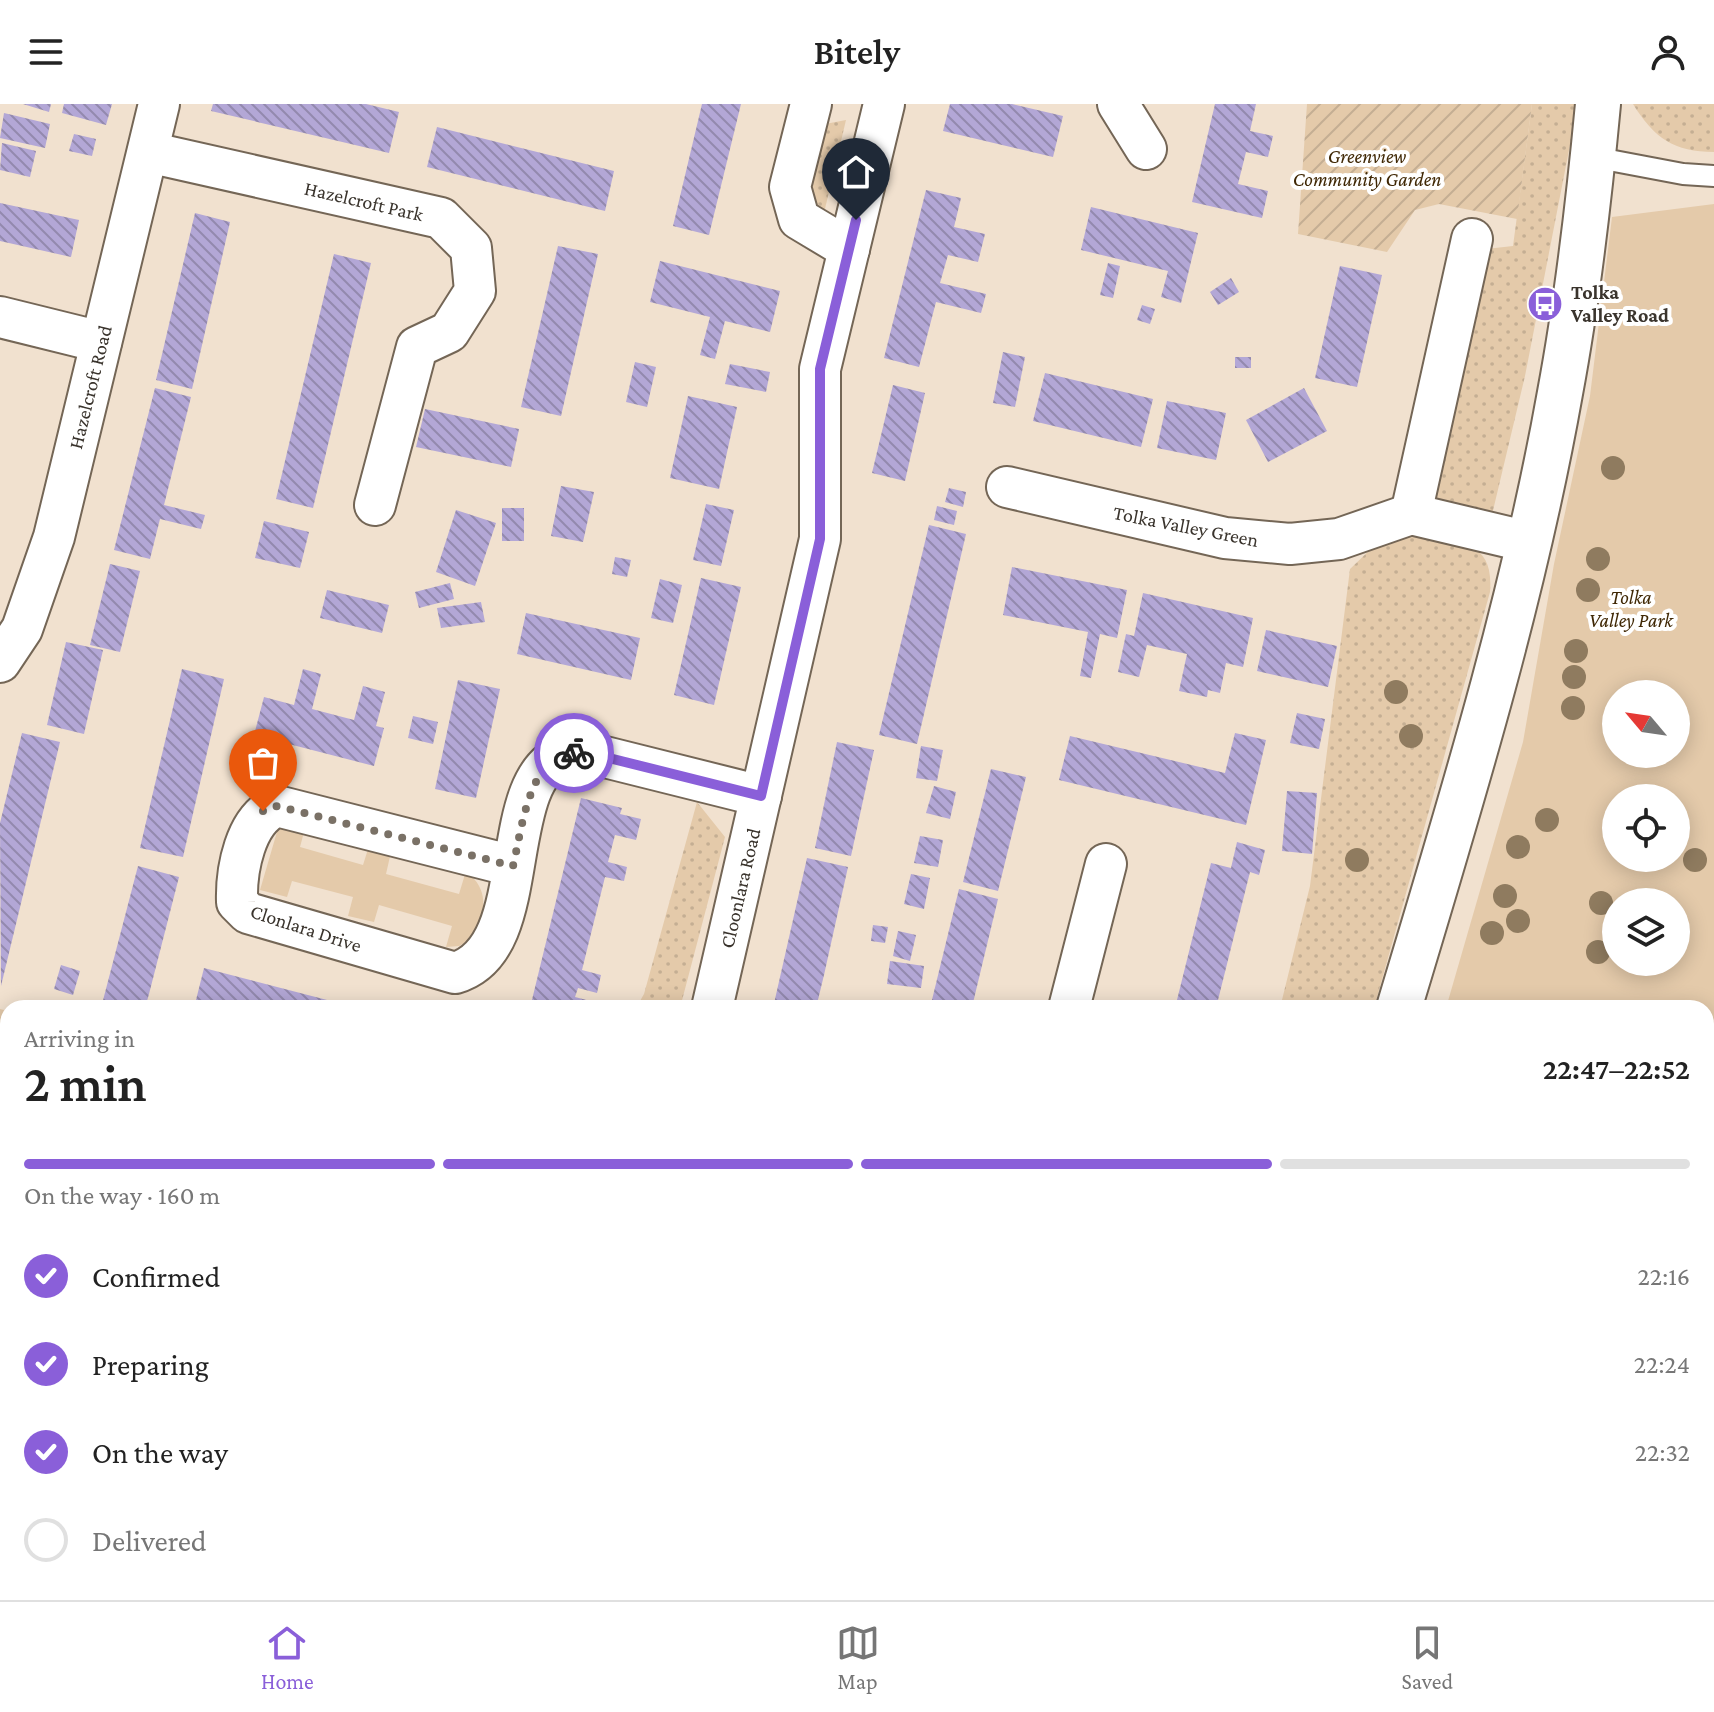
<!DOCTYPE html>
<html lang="en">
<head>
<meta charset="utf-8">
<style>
	:root { --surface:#fff; --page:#f6f6f6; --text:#222; --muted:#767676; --line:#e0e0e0; --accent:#8a5fd9 }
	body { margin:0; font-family:"Crimson Pro",serif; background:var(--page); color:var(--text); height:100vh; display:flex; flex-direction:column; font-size:30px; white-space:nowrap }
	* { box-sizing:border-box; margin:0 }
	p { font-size:26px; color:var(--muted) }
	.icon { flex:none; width:44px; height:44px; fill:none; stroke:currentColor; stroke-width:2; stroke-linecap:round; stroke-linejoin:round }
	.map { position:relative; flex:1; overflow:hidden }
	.sheet { position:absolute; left:0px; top:896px; width:1714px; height:600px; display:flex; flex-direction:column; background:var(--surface); border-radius:24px 24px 0 0; box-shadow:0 4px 20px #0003 }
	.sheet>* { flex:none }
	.needle { width:52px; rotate:299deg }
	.fabs { position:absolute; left:1602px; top:576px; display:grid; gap:16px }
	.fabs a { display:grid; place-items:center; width:88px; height:88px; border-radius:50%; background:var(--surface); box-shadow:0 4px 20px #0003; font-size:40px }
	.pin { position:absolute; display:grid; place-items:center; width:68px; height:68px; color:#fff; margin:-82px -34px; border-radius:50% 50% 50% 0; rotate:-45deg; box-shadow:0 0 8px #0007 }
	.pin .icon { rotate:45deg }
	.courier { position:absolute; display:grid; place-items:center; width:80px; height:80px; margin:-40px; border:6px solid #8a5fd9; border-radius:50%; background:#fff; color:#222; box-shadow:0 2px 10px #0007 }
	.summary em { font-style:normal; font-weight:600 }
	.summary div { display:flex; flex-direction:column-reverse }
	.summary { display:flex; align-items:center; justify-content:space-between; height:136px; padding:0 24px }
	h1 { font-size:52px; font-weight:600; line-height:60px }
	.bar { display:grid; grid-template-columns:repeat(4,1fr); gap:12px 8px; align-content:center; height:96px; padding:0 24px }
	.bar i { height:10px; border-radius:6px; background:var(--line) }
	.bar .selected { background:var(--accent) }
	.bar p { grid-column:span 4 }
	ol { padding:0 24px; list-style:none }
	li { display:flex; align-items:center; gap:24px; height:88px }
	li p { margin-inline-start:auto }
	li .icon { padding:8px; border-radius:50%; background:var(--accent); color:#fff; stroke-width:4 }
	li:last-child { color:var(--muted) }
	li i { width:44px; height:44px; border:4px solid var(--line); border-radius:50% }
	header { display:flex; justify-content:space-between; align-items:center; height:104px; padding:0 24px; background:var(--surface); font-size:36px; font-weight:600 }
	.tabs { display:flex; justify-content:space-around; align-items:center; height:112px; border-top:2px solid var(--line); background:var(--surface); font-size:22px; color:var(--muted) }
	.tabs a { display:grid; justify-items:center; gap:4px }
	.tabs .selected { color:var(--accent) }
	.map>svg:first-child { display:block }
	.grass { fill:url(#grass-dots) }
	.park { fill:#e4caaa; fill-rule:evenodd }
	.garden { fill:url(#garden-furrows) }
	.building { fill:url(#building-back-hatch) }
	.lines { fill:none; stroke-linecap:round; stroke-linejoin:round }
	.service-casing { stroke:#746656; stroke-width:24 }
	.minor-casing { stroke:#746656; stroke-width:44 }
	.tertiary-casing { stroke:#746656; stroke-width:48 }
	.secondary-casing { stroke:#746656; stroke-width:48 }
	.service { stroke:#fff; stroke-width:20 }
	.minor { stroke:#fff; stroke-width:40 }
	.tertiary { stroke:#fff; stroke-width:44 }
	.secondary { stroke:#fff; stroke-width:44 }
	.tree { fill:#8f7b5f }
	.done { stroke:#7a7166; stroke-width:8; stroke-dasharray:0 14.4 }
	.route { stroke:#8a5fd9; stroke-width:10 }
	.labels { text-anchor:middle; stroke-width:8; stroke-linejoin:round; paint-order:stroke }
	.park-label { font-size:20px; font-style:italic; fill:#3f2704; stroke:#fff }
	.street-label { font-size:20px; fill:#3a342d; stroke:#fff }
	.poi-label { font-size:20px; font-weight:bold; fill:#3a342d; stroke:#fff; text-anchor:start }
</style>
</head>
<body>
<header><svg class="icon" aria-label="menu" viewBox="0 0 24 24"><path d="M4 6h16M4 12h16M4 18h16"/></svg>Bitely<svg class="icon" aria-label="person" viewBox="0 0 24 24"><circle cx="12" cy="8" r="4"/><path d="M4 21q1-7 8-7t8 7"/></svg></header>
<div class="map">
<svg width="1714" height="1496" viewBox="0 0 1714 1496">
	<defs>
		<pattern id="grass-dots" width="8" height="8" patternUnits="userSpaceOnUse" patternTransform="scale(2)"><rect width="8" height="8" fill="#e4caaa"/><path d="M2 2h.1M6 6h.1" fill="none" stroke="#c4ae93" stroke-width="1.8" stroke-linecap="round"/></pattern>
		<pattern id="garden-furrows" width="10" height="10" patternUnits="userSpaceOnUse" patternTransform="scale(2)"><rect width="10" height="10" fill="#e4caaa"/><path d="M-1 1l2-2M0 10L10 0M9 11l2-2" fill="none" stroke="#c4ae93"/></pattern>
		<pattern id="building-back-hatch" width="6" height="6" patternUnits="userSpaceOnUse" patternTransform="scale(2)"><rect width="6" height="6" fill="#b3a7d6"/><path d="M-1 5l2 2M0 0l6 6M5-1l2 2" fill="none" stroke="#9389ae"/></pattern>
	</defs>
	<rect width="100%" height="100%" fill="#f1e1cf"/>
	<!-- grass -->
	<g class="grass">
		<polygon points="1532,0 1578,0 1525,272 1491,415 1426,399 1486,145 1513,142"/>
		<path d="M 1633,0 L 1714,0 L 1714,48 C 1674,48 1654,34 1633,0 Z"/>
		<polygon points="846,16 824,109 809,104 805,73 825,20"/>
		<path d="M 1425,428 C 1465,440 1494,439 1490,488 L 1374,904 L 1280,904 L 1310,782 L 1350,465 L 1375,441 Z"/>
		<polygon points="697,698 725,733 680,904 636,904 644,890"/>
		<polygon points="0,905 8,907 8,972 0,970"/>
		<polygon points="1081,1488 1160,1488 1165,1496 1077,1496"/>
	</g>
	<!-- park -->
	<g class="park">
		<path d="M 1714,100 L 1714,1496 L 1267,1496 L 1269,1488 L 1706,1488 L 1706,904 L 1446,904 L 1523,638 L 1554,460 L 1590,292 L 1612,113 ZM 1616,590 L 1676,590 L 1676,650 L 1616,650 ZM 1616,694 L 1676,694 L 1676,754 L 1616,754 ZM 1616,798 L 1676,798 L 1676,858 L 1616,858 Z"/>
		<path d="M 279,721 L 304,728 L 300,743 L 363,761 L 369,742 L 391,748 L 386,770 L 459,790 L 466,767 C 490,787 485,805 475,833 L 459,842 L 446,843 L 452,822 L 379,801 L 374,818 L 348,812 L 353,793 L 292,777 L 287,793 L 260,786 Z"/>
	</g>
	<!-- garden -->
	<polygon class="garden" points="1307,0 1532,0 1517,115 1439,100 1415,106 1387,148 1298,130"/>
	<!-- building -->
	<g class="building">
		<polygon points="23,0 51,0 49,8"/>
		<polygon points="64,0 112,0 106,21 62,9"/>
		<polygon points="213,0 366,0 399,8 389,49 211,7"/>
		<polygon points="702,0 741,0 709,131 673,122"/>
		<polygon points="950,0 1012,0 1063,12 1053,53 943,27"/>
		<polygon points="1215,0 1256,0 1250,27 1273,32 1268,53 1246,48 1238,80 1268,87 1262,114 1192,98"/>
		<polygon points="4,9 50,20 45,44 0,34"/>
		<polygon points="437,23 614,67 605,107 427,63"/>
		<polygon points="74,30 96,35 92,52 69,47"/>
		<polygon points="2,39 36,47 30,73 0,66"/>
		<polygon points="926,86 961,94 954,123 985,130 978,158 948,151 940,179 986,190 981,209 936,198 919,263 884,254"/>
		<polygon points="0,99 79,116 71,153 0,137"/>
		<polygon points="1091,103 1198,129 1181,199 1161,193 1168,167 1081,146"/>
		<polygon points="195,109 230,118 192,285 156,276"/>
		<polygon points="558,142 598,150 561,312 521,303"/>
		<polygon points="334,150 371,159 313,404 276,395"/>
		<polygon points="660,157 780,187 770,228 725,217 715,255 700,251 710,213 650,198"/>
		<polygon points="1108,159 1120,162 1113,194 1100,191"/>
		<polygon points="1340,162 1382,171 1357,283 1315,274"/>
		<polygon points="1231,174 1239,188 1218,201 1210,188"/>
		<polygon points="1142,201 1155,205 1150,220 1137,216"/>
		<polygon points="1003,248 1025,253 1015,303 993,299"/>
		<rect x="1235" y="253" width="16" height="11"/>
		<polygon points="635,258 656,263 647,303 626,298"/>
		<polygon points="730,260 770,268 766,288 725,280"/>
		<polygon points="1045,269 1153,295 1141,343 1033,317"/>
		<polygon points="893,281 925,289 905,377 872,369"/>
		<polygon points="155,284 191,293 164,401 205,411 201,425 160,415 150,455 114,446"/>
		<polygon points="1304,284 1327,327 1268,358 1246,316"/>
		<polygon points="688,292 737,303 719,385 670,374"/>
		<polygon points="1167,297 1226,309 1216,356 1157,344"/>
		<polygon points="425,305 519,325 511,363 416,343"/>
		<polygon points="561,382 594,388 583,438 551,432"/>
		<polygon points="949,384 966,388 963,403 945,398"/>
		<polygon points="706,400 734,406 721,462 693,456"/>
		<polygon points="937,402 957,407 954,421 934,416"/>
		<rect x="502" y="404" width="22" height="33"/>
		<polygon points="456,406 496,419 475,482 436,468"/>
		<polygon points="264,417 309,428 300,464 255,454"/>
		<polygon points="929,421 966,430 917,640 879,631"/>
		<polygon points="615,453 631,456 627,473 612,470"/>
		<polygon points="110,460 140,467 120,548 90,541"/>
		<polygon points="1012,463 1127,486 1117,534 1100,530 1091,574 1080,572 1088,528 1003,511"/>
		<polygon points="701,474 741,483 714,601 674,591"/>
		<polygon points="660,475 682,481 673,519 651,514"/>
		<polygon points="450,479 454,495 419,504 415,488"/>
		<polygon points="327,486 389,501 382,529 320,514"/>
		<polygon points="1143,489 1253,514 1243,563 1226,559 1220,589 1208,586 1207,593 1179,587 1187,550 1147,541 1139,573 1118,568 1126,530 1134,532"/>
		<polygon points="481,498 485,518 441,524 437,504"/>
		<polygon points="526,509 640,534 631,576 517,550"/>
		<polygon points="1266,526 1337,542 1328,583 1257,567"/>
		<polygon points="66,538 103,546 84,630 47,621"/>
		<polygon points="182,565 224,575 183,753 140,744"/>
		<polygon points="303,565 321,570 312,605 354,616 363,582 385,588 376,622 384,624 374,662 254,631 264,593 294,601"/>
		<polygon points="458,576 500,585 476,694 435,685"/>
		<polygon points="1297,609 1325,615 1319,645 1290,639"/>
		<polygon points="413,612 438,618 433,640 408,634"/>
		<polygon points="22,629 60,638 1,882 0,719"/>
		<polygon points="1235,629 1266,636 1246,721 1059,676 1070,632 1225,669"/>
		<polygon points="837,638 874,646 851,752 815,744"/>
		<polygon points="921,642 943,646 937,677 916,674"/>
		<polygon points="991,665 1026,673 998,787 963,778"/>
		<polygon points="934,682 956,688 950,715 926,709"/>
		<polygon points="1287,687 1317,689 1312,750 1282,747"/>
		<polygon points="581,694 622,704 620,710 641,715 636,736 615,731 608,758 627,763 624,777 605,773 582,866 601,871 597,889 578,884 575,893 602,900 601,904 530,904"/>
		<polygon points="920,732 943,736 938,763 914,759"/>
		<polygon points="1237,738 1265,746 1259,771 1250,768 1216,904 1175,904 1211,759 1231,764"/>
		<polygon points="807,754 848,763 824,871 816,904 773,904"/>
		<polygon points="138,762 179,773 149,890 145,904 101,904"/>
		<polygon points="911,770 930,774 924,805 904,800"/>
		<polygon points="959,785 998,795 972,903 930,904"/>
		<polygon points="873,821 888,823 885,839 871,837"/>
		<polygon points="898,827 916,831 910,857 893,852"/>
		<polygon points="890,857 924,862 921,884 887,880"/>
		<polygon points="61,861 80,867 73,891 54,885"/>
		<polygon points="204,864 354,903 354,904 194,904"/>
		<polygon points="8,1243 8,1262 0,1258"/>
		<polygon points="0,1277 8,1282 8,1335 0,1350"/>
		<polygon points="65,1488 115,1488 111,1496 60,1496"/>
		<polygon points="232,1488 285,1488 281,1496 227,1496"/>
		<polygon points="422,1488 506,1488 512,1491 509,1496 417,1496"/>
		<polygon points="533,1488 560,1488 555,1496 528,1496"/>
		<polygon points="592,1488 645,1488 641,1496 587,1496"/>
		<polygon points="781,1488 795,1488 809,1496 777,1496"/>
		<polygon points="851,1488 875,1488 889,1496 846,1496"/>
		<polygon points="947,1488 1001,1488 997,1496 942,1496"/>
		<polygon points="1354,1488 1427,1488 1424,1496 1352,1496"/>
	</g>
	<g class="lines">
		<defs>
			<polyline id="service" points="1593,53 1683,70 1714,72"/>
			<g id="minor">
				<polyline points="811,0 790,83 799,115 849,145"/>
				<polyline points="1118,0 1146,45"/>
				<polyline points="148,48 441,114 471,144 475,187 449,228 417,243 375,401"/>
				<polyline points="0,213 101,238"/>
				<polyline points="1007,383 1225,434 1290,440 1339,435 1411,410 1529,438"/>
				<polyline points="1411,410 1472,135"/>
				<polyline points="0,558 22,525 54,433 159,0"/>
				<path d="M 513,762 L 277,702 C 245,715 236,766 237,798 L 248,809 L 455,869 C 538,845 493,676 565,650 C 571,647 582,649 589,649 L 761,692"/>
				<polyline points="712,904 820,435 820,265 884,0"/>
				<polyline points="1069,904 1106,760"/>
				<polyline points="0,1488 8,1473"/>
				<polyline points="344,1496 347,1488"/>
				<polyline points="699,1496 703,1488"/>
				<polyline points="1068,1496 1071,1488"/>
			</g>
			<polyline id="tertiary" points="0,1014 8,1016"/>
			<g id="secondary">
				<path d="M 1399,904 C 1460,701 1523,497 1560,289 C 1578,193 1589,96 1598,0"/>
				<polyline points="1223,1496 1226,1488"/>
			</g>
		</defs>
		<!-- service casing -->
		<use href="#service" class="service-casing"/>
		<!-- minor casing -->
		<use href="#minor" class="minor-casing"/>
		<!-- tertiary casing -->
		<use href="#tertiary" class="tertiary-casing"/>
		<!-- secondary casing -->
		<use href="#secondary" class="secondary-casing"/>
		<!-- service -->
		<use href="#service" class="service"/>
		<!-- minor -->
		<use href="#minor" class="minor"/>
		<!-- tertiary -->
		<use href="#tertiary" class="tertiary"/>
		<!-- secondary -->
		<use href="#secondary" class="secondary"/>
	</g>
	<!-- trees -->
	<g class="tree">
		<circle cx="1613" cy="364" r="12"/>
		<circle cx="1598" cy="455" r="12"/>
		<circle cx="1588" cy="486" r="12"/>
		<circle cx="1576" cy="547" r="12"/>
		<circle cx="1574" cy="573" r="12"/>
		<circle cx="1396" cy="588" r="12"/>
		<circle cx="1573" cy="604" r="12"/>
		<circle cx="1411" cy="632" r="12"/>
		<circle cx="1547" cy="716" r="12"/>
		<circle cx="1518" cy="743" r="12"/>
		<circle cx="1357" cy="756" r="12"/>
		<circle cx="1695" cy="756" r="12"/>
		<circle cx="1505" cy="792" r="12"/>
		<circle cx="1601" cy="799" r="12"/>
		<circle cx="1518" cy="817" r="12"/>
		<circle cx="1492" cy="829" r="12"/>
		<circle cx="1598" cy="848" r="12"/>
	</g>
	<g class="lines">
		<!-- done -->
		<path class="done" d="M 263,707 L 277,702 L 513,762 C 521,730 529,648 574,649"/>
		<!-- route -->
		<polyline class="route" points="574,649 589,649 761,692 820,435 820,265 856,116"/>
	</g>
	<!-- icons -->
	<defs>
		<symbol id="bus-disc" viewBox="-11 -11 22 22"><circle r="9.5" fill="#8a5fd9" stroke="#fff"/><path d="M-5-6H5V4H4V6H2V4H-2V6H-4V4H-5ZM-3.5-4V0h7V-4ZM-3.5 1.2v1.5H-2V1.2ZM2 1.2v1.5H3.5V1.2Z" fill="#fff"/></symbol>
	</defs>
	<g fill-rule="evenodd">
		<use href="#bus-disc" x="1525" y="180" width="40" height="40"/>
	</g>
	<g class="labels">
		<!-- park labels -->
		<g class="park-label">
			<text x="1367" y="59">Greenview<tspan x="1367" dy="23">Community Garden</tspan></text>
			<text x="1631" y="500">Tolka<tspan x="1631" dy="23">Valley Park</tspan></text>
		</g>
		<!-- street labels -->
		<g class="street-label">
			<text transform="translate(364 97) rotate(13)" y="7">Hazelcroft Park</text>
			<text transform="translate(90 283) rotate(-76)" y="7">Hazelcroft Road</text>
			<text transform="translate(1186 422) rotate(11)" y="7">Tolka Valley Green</text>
			<text transform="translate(740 784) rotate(-77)" y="7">Cloonlara Road</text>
			<text transform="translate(306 824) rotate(18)" y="7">Clonlara Drive</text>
		</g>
		<!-- poi labels -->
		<g class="poi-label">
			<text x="1571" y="195">Tolka<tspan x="1571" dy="23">Valley Road</tspan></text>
		</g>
	</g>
</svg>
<div class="fabs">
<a><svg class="needle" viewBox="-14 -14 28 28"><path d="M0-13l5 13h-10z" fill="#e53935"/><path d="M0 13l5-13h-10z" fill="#767676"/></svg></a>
<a><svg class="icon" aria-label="locate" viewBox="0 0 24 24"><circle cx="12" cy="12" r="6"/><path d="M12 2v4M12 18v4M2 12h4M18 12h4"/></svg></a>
<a><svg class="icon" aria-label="layers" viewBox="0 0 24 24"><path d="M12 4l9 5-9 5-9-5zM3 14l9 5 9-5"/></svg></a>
</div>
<div class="pin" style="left:263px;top:707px;background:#ea580c"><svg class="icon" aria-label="bag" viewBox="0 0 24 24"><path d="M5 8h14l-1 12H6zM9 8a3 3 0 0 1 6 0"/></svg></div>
<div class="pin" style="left:856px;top:116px;background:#1f2937"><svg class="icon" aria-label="home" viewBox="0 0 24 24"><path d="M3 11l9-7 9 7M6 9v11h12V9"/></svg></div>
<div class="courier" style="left:574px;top:649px"><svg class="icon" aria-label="bike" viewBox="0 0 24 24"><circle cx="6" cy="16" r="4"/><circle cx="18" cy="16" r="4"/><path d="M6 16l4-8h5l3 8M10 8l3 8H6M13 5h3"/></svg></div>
<section class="sheet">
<div class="summary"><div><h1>2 min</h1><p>Arriving in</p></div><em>22:47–22:52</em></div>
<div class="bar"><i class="selected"></i><i class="selected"></i><i class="selected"></i><i></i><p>On the way · 160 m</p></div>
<ol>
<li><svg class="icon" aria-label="check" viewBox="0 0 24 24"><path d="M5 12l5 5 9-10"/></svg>Confirmed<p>22:16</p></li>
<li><svg class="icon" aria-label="check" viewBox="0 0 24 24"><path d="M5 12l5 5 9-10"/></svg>Preparing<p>22:24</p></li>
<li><svg class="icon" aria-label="check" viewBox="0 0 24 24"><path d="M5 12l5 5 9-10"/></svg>On the way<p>22:32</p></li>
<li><i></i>Delivered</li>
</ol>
</section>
</div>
<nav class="tabs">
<a class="selected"><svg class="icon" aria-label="home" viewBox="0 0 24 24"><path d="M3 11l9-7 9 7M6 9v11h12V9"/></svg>Home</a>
<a><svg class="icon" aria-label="map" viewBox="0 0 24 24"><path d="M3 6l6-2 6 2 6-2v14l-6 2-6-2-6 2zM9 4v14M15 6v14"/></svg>Map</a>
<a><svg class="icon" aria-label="saved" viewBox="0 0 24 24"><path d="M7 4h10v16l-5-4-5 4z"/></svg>Saved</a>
</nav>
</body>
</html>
